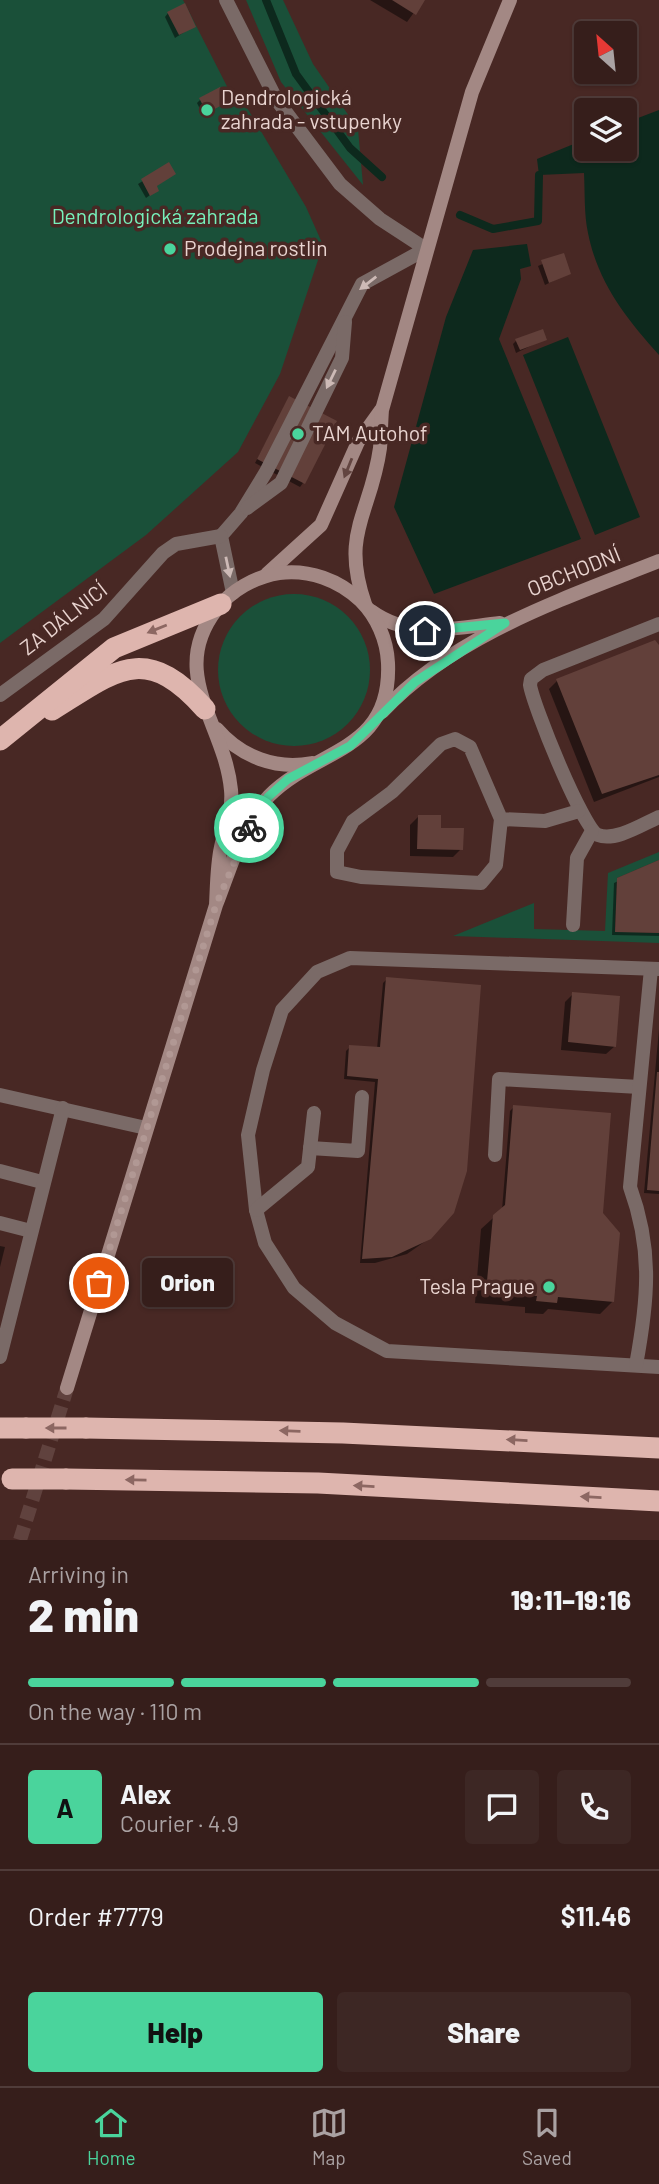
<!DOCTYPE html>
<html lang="en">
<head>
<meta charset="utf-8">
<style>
	:root { --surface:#361e1b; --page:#3d2724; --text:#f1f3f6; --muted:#aaa2a3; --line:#503c3a; --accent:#4ad49c }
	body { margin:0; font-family:Barlow,sans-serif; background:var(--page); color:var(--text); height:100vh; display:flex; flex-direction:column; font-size:26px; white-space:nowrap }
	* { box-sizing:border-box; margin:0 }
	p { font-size:23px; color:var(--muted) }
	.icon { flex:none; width:38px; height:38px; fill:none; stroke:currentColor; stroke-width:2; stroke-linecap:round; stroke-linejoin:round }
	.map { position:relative; height:1540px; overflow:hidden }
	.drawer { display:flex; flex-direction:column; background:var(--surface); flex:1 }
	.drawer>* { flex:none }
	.needle { width:46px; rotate:333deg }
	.fabs { position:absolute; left:574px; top:21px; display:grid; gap:14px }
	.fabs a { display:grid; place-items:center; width:63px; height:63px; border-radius:7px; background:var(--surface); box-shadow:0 2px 5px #0004,0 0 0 2px var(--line); font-size:35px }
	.pin { position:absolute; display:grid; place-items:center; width:60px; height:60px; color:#fff; margin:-30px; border:4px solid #fff; border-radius:50%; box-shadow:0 2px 7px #0007 }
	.courier { position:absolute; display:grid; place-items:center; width:70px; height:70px; margin:-35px; border:5px solid #4ad49c; border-radius:50%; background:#fff; color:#222; box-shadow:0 2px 9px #0007 }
	.bubble { position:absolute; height:49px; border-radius:7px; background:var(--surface); box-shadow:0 2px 5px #0004,0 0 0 2px var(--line); font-size:23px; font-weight:800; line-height:49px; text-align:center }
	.overview em { font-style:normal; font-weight:800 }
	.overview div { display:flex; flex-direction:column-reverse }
	.overview { display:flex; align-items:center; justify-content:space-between; height:119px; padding:0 28px }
	h1 { font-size:46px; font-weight:800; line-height:52px }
	.bar { display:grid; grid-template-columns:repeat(4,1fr); gap:10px 7px; align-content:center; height:84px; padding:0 28px }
	.bar i { height:9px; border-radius:5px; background:var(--line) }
	.bar .current { background:var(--accent) }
	.bar p { grid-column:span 4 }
	.line { display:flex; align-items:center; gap:18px; padding:0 28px; border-top:2px solid var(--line) }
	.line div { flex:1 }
	.round { display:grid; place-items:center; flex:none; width:74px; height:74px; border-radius:7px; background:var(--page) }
	.primary-button { display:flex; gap:14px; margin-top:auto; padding:14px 28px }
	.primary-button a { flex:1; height:80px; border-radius:7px; background:var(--accent); color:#111; font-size:28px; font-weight:800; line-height:80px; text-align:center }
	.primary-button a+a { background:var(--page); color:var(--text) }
	.dock { display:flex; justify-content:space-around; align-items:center; height:98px; border-top:2px solid var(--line); background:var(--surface); font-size:19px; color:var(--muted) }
	.dock a { display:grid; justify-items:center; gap:4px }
	.dock .current { color:var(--accent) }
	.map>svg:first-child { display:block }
	.green { fill:#1a5039 }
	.water { fill:#0d291d }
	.shadow { fill:#0007 }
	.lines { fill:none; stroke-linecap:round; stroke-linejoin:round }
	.stream { stroke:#0d291d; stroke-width:8 }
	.building { fill:#62403a }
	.secondary-tunnel { stroke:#60423e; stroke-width:14; stroke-dasharray:14 7; stroke-linecap:butt }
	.lane { stroke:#7a6a67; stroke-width:14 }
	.secondary { stroke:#a38884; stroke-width:14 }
	.highway { stroke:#deb5ae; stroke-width:21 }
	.highway-bridge { stroke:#deb5ae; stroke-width:21 }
	.oneway { fill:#cdbab6 }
	.oneway2 { fill:#634541 }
	.oneway3 { fill:#8c6762 }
	.done { stroke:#b19894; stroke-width:7; stroke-dasharray:0 12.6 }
	.route { stroke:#4ad49c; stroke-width:9 }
	.poi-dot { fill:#4ad49c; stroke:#482824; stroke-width:2.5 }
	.labels { text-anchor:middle; stroke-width:7; stroke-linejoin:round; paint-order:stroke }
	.poi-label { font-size:21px; fill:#e9d4d0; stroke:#482824; text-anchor:start }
	.park-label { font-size:21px; fill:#77f1bb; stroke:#482824 }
	.street-label { font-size:21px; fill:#e9d4d0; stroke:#482824 }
</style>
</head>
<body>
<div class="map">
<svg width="659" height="1540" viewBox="0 0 659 1540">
	<rect width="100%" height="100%" fill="#482824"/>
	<!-- green -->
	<g class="green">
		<polygon points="0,0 183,0 236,104 246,106 306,207 323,245 280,374 238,452 146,535 0,643"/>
		<polygon points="246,0 283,0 313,64 358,129 363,185 281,82"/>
		<circle cx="294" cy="670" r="76"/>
		<polygon points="659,852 659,860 617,878 615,931 659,933 659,943 453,936 534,903 534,929 605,931 608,873"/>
	</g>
	<!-- water -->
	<g class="water">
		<path d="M 659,110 L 659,355 C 626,318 598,283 588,233 C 584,214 585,193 584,173 L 539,175 L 537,159 L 586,139 L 586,149 L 625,149 L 625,123 Z"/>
		<polygon points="527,244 531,266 520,269 521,279 499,339 581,539 434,594 394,507 446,317 473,250"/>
		<polygon points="568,337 640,517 595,535 523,355"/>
	</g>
	<!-- shadow -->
	<g class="shadow">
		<polygon points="370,0 423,0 407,22"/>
		<polygon points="168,13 194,26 175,38 165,17"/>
		<polygon points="200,100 226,102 203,115 197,103"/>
		<polygon points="168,165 174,174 155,187 157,190 146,198 138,184"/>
		<polygon points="563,255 569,273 545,285 538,266"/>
		<polygon points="545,339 516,353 513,344 516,341"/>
		<polygon points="290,398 303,483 300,487 255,463"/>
		<polygon points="659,646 659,777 594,802 549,689 557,681"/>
		<polygon points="418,817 461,849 453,857 410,856 410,825"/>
		<polygon points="659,862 659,936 612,935 614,883"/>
		<polygon points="387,979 430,1238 407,1254 375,1263 360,1263 375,1082 344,1079 346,1051 350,1047 377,1049 383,983"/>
		<polygon points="573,994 615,1046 606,1054 561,1050 565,1002"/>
		<polygon points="659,1029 659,1194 644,1193"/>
		<polygon points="514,1107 602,1214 613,1301 600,1314 548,1309 543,1314 525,1313 525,1307 475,1303 481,1229 502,1210 510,1111"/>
		<polygon points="0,1246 5,1247 0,1267"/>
	</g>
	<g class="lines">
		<!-- stream -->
		<g class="stream">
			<polyline points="266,0 296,74 350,148 382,177"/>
			<polyline points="460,215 493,229 538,221 539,175"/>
		</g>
	</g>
	<!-- building -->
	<g class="building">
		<polygon points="392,0 425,0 416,15"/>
		<polygon points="185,3 196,27 179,35 167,12"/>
		<polygon points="220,87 228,102 207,113 199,98"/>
		<polygon points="169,162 176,174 157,186 159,191 150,196 141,179"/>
		<polygon points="564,253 571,274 549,283 541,260"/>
		<polygon points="543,329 547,340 520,350 515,339"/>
		<polygon points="289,396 337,421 305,484 257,459"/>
		<polygon points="655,640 659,645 659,775 602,794 556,679"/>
		<polygon points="418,815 441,815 441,828 464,828 463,850 417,849"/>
		<polygon points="659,860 659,933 615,932 617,878"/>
		<polygon points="386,977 481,985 467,1171 454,1213 431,1239 392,1257 362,1259 378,1079 347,1076 349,1045 380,1047"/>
		<polygon points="572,992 620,996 616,1047 568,1042"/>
		<polygon points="657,1072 659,1072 659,1191 647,1190"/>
		<polygon points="513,1105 611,1113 603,1213 620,1233 614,1302 558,1297 557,1303 536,1301 537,1296 486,1292 493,1215 505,1205"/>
	</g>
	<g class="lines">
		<!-- secondary-tunnel -->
		<polyline class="secondary-tunnel" points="20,1540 67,1388"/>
		<!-- lane -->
		<g class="lane">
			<polyline points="226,0 276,99 340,184 380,219 426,249 362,284 266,472 241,513 221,536 233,593"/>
			<polyline points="247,508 281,483 342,358 345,322"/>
			<path d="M 659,624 L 543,670 L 531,679 L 530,685 C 533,705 583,829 598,835 C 615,842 643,824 659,817"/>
			<polyline points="0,695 104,619 163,553 176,544 221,536"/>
			<polyline points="501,819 496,865 481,883 361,877 337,872 337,851 353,821 392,792 441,744 455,739 470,747 501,819 545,821 579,811"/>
			<polyline points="573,925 577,858 592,831"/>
			<polyline points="659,969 350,958 317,972 282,1010 263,1070 248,1135 256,1210 265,1243 294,1288 335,1323 387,1351 659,1367"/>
			<polyline points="0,1095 146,1128"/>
			<polyline points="310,1148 358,1151 362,1097"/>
			<polyline points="495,1155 499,1079 639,1087"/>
			<polyline points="0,1171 42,1182"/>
			<polyline points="256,1210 308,1167 314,1113"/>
			<polyline points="0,1223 31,1231"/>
			<polyline points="0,1357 63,1108"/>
			<path d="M 636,1365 C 648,1300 653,1250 630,1187 L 651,969"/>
		</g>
		<!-- secondary -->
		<g class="secondary">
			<polyline points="267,574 321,525 358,442 381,410"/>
			<path d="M 365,604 C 340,532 371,514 380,448 C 381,436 381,422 382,410 L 472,92 L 510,0"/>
			<path d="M 371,611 C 411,640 454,628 500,623"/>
			<path d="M 382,712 C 454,635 563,599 659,561"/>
			<path d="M 217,729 C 241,757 276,770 312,763"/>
			<path d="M 67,1388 L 216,905 C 230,870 242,824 269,796 C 316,748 392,753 388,663 C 387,640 377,617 361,601 C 339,580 309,569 279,573 C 255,577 231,590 216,610 C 167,674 225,724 231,790 C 233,811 225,827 221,847 C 217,865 217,886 216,905"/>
		</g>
		<!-- highway -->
		<g class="highway">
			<path d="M 52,710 C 115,671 145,641 205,709"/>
			<polyline points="0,740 114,648 221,604"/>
			<polyline points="0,1428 26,1428"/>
			<polyline points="86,1428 343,1433 659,1448"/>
			<polyline points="66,1479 318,1483 659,1501"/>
		</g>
		<!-- highway-bridge -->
		<g class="highway-bridge">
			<polyline points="26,1428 86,1428"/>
			<polyline points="12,1479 66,1479"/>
		</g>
	</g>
	<!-- one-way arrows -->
	<defs><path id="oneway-solid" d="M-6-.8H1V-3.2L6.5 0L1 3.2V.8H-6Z" transform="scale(1.75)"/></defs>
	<g class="oneway">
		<use href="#oneway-solid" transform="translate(368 283) rotate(142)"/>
		<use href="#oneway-solid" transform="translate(331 379) rotate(116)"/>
		<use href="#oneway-solid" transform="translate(228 567) rotate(78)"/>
	</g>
	<use class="oneway2" href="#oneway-solid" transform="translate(348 468) rotate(112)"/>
	<g class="oneway3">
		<use href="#oneway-solid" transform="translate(157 629) rotate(158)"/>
		<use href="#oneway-solid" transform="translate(56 1428) rotate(-180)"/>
		<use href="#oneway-solid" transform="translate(290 1431) rotate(-178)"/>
		<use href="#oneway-solid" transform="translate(517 1440) rotate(-177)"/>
		<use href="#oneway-solid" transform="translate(136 1480) rotate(-179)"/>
		<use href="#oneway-solid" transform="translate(364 1486) rotate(-177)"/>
		<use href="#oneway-solid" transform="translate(591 1497) rotate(-177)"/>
	</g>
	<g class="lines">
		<!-- done -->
		<polyline class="done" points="99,1283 216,905 249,828"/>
		<!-- route -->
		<polyline class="route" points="249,828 268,797 288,779 350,746 415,682 505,623 425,631"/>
	</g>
	<!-- markers -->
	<g class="poi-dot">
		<circle cx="207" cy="110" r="7"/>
		<circle cx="170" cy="249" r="7"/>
		<circle cx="298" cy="434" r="7"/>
		<circle cx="549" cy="1287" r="7"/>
	</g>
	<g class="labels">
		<!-- poi labels -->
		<g class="poi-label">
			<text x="221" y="105">Dendrologická<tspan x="221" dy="24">zahrada - vstupenky</tspan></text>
			<text x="184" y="256">Prodejna rostlin</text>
			<text x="312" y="441">TAM Autohof</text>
			<text x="535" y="1294" text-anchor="end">Tesla Prague</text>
		</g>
		<!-- park labels -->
		<g class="park-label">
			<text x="155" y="224">Dendrologická zahrada</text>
		</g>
		<!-- street labels -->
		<g class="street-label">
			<text transform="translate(574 572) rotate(-22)" y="7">OBCHODNÍ</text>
			<text transform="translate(64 619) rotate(-38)" y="7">ZA DÁLNICÍ</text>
		</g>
	</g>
</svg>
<div class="fabs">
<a><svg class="needle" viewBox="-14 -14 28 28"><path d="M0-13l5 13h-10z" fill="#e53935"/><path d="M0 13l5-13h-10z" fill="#aaa2a3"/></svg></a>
<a><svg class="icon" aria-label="layers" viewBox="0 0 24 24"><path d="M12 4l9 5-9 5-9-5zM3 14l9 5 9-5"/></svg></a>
</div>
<div class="pin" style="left:99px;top:1283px;background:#ea580c"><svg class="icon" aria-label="bag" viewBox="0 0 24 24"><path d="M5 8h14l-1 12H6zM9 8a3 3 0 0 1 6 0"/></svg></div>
<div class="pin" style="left:425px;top:631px;background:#1f2937"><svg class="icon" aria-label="home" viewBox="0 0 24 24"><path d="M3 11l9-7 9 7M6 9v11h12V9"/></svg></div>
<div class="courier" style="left:249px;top:828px"><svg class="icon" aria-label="bike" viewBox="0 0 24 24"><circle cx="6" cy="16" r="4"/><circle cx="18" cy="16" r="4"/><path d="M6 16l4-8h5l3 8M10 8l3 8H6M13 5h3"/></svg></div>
<div class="bubble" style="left:142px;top:1258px;width:91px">Orion</div>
</div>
<section class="drawer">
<div class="overview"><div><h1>2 min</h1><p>Arriving in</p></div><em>19:11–19:16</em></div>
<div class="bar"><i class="current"></i><i class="current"></i><i class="current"></i><i></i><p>On the way · 110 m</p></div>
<div class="line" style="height:126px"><b class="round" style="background:var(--accent);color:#111">A</b><div><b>Alex</b><p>Courier · 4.9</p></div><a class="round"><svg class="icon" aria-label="chat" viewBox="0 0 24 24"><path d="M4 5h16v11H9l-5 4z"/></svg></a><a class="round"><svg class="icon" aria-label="phone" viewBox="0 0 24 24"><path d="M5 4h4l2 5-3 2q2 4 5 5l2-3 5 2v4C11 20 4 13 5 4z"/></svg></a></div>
<div class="line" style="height:91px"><div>Order #7779</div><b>$11.46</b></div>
<div class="primary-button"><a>Help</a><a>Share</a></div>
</section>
<nav class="dock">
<a class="current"><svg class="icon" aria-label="home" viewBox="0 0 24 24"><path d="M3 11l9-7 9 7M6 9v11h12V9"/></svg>Home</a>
<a><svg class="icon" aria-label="map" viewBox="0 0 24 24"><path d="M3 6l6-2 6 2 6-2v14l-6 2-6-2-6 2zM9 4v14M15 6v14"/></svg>Map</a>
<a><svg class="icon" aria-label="saved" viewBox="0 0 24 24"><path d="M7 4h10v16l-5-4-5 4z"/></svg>Saved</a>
</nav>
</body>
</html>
